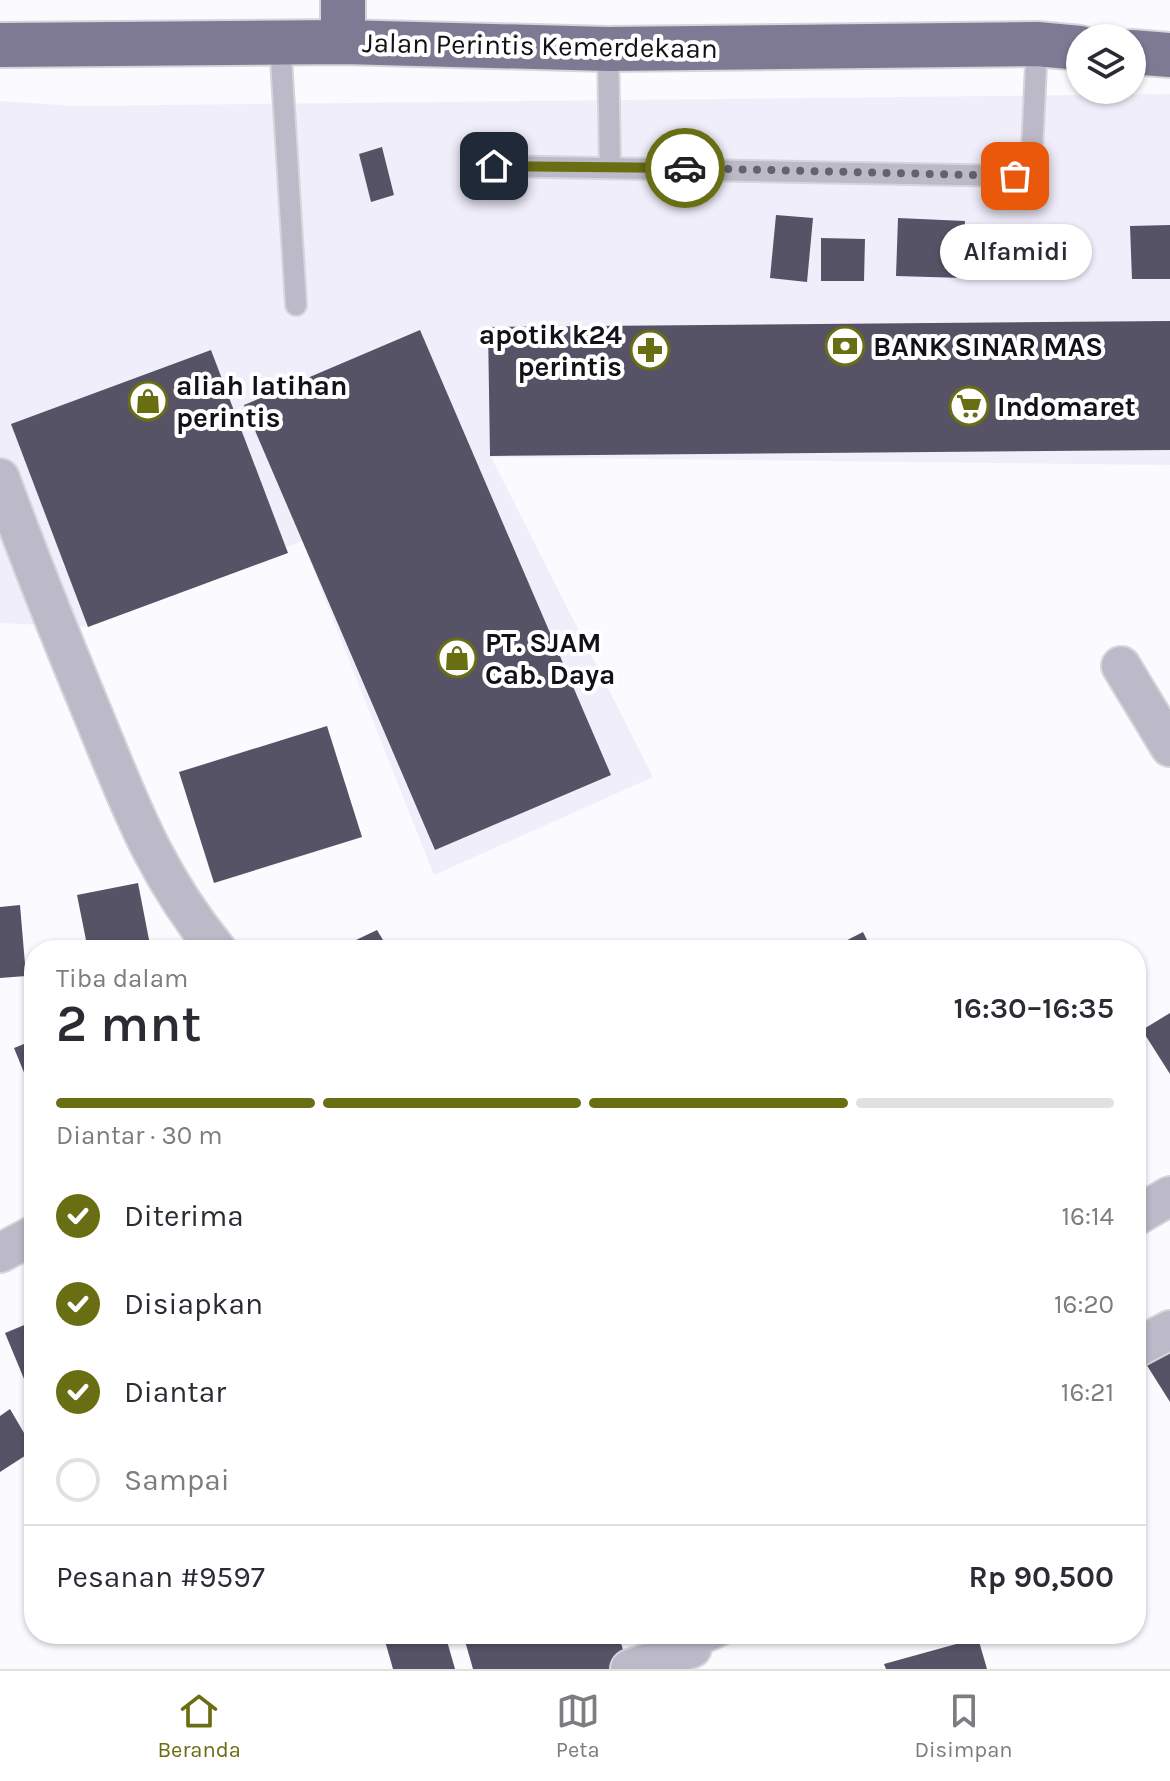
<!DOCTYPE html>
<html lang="id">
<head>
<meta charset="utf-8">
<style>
	:root { --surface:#fff; --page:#f7f7f7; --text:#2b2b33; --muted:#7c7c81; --line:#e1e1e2; --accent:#6a6e13 }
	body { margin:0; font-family:Karla,sans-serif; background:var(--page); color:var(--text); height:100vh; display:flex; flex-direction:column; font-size:30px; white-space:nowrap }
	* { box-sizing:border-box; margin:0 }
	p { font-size:26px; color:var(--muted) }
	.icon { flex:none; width:44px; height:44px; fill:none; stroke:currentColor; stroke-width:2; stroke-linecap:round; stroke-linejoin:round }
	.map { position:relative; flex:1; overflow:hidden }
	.details { position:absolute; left:24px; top:940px; width:1122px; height:704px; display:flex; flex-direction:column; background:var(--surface); border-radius:32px; box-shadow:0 2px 6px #0004 }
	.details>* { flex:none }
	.tools { position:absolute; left:1066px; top:24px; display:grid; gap:16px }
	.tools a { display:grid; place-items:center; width:80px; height:80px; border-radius:50%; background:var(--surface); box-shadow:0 2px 6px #0004; font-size:40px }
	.pin { position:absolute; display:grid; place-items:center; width:68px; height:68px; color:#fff; margin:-34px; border-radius:16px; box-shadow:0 4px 12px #0006 }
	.courier { position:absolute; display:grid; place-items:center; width:80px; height:80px; margin:-40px; border:6px solid #6a6e13; border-radius:50%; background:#fff; color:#222; box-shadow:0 2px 10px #0007 }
	.bubble { position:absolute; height:56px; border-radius:28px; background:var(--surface); box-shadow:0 2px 6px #0004; font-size:26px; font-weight:600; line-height:56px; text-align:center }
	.headline em { font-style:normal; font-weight:600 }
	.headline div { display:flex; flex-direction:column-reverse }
	.headline { display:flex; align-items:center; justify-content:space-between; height:136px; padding:0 32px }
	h1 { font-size:52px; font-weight:600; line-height:60px }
	.bar { display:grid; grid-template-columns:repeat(4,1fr); gap:12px 8px; align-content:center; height:96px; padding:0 32px }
	.bar i { height:10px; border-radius:6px; background:var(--line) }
	.bar .current { background:var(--accent) }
	.bar p { grid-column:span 4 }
	.line { display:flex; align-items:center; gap:20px; padding:0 32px; border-top:2px solid var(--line) }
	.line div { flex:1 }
	ol { padding:0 32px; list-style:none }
	li { display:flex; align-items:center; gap:24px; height:88px }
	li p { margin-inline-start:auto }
	li .icon { padding:8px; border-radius:50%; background:var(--accent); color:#fff; stroke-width:4 }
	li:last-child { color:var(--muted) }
	li i { width:44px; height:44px; border:4px solid var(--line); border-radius:50% }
	.dock { display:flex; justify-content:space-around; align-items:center; height:112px; border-top:2px solid var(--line); background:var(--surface); font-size:22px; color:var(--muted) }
	.dock a { display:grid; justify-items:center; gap:4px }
	.dock .current { color:var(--accent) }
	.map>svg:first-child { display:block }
	.built { fill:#f0eefb }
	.building { fill:#565367 }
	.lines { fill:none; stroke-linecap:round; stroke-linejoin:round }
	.service-casing { stroke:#d5d5da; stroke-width:24 }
	.minor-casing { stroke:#d5d5da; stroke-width:42 }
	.trunk-casing { stroke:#d5d5da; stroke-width:48 }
	.service { stroke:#bcbac8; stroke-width:20 }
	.minor { stroke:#bcbac8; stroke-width:38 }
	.trunk { stroke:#7e7a94; stroke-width:44 }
	.done { stroke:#63636a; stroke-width:8; stroke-dasharray:0 14.4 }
	.route { stroke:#6a6e13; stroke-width:10 }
	.labels { text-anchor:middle; stroke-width:8; stroke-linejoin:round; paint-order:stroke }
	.street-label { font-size:28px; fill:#121119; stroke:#fff }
	.poi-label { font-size:28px; font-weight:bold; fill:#121119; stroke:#fff; text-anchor:start }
</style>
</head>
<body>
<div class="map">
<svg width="1170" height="1669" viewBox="0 0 1170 1669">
	<rect width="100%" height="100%" fill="#fafaff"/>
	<!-- built -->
	<polygon class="built" points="1170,94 1170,465 491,457 653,777 434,875 302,541 88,627 0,623 0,101 76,106"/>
	<!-- building -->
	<g class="building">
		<polygon points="382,147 394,195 371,202 359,154"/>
		<polygon points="776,215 813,218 807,282 770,278"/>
		<polygon points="898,218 965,221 963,278 896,276"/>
		<polygon points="1170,225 1170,279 1132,279 1130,226"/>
		<polygon points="821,238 865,239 864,281 821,281"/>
		<polygon points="1170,321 1170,450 490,456 488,327"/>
		<polygon points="420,330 611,775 435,850 244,405"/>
		<polygon points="211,350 288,553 88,627 11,424"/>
		<polygon points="327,726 362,837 214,883 179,772"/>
		<polygon points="138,883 151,950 88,950 77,895"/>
		<polygon points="20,905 26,976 0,978 0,907"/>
		<polygon points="377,930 389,950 335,950"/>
		<polygon points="863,932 872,950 828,950"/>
		<polygon points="752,942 757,950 740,950"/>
		<polygon points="1170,1013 1170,1074 1142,1030"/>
		<polygon points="34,1040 34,1097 14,1048"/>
		<polygon points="34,1321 34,1403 5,1333"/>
		<polygon points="1170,1337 1170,1402 1141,1356"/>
		<polygon points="10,1409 34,1450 0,1472 0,1416"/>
		<polygon points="383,1634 445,1634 455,1669 393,1669"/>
		<polygon points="463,1634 618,1634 628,1665 615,1669 473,1669"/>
		<polygon points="978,1638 987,1669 886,1669 884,1664"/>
	</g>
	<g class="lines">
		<defs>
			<g id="service">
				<polyline points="280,42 296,305"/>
				<polyline points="608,49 610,166"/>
				<polyline points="494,166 1015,176 1032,150 1037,44"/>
				<polyline points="692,1648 724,1634"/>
			</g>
			<g id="minor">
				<path d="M 0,478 C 29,557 60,635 92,712 C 129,802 154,873 217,950"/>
				<polyline points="1121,666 1170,747"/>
				<polyline points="1136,1216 1170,1196"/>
				<polyline points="0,1253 34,1235"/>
				<polyline points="1136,1348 1170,1330"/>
				<polyline points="630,1669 692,1648"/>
			</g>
			<g id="trunk">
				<polyline points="343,42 343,0"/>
				<polyline points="0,45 343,42 608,49 1037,44 1080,48"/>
				<polyline points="1132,52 1170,55"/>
			</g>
		</defs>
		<!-- service casing -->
		<use href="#service" class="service-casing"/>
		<!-- minor casing -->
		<use href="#minor" class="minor-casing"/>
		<!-- trunk casing -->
		<use href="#trunk" class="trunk-casing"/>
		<!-- service -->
		<use href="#service" class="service"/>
		<!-- minor -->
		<use href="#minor" class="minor"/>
		<!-- trunk -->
		<use href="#trunk" class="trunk"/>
	</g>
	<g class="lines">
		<!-- done -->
		<polyline class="done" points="685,168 1015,176"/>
		<!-- route -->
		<polyline class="route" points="494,166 685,168"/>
	</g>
	<!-- icons -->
	<defs>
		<symbol id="bank-ring" viewBox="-11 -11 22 22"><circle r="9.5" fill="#fff" stroke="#6a6e13" stroke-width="1.5"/><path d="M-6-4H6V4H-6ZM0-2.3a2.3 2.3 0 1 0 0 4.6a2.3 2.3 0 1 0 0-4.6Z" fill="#6a6e13"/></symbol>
		<symbol id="pharmacy-ring" viewBox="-11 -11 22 22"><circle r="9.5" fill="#fff" stroke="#6a6e13" stroke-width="1.5"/><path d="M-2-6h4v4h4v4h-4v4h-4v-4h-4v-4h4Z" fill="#6a6e13"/></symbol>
		<symbol id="shop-ring" viewBox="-11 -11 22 22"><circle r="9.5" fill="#fff" stroke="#6a6e13" stroke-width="1.5"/><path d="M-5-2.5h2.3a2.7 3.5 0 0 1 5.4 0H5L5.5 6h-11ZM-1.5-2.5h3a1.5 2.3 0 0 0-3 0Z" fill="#6a6e13"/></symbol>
		<symbol id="supermarket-ring" viewBox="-11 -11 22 22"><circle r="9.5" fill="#fff" stroke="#6a6e13" stroke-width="1.5"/><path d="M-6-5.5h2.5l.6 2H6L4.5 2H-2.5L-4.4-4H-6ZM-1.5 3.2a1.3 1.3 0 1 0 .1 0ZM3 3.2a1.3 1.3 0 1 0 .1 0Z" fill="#6a6e13"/></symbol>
	</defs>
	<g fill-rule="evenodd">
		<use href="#bank-ring" x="823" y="324" width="44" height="44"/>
		<use href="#pharmacy-ring" x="628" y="328" width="44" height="44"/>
		<use href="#shop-ring" x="126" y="379" width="44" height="44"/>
		<use href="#supermarket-ring" x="947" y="384" width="44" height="44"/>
		<use href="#shop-ring" x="435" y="636" width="44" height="44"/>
	</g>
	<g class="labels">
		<!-- street labels -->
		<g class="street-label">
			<text transform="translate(540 45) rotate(1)" y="10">Jalan Perintis Kemerdekaan</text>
		</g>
		<!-- poi labels -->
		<g class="poi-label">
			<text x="622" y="344" text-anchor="end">apotik k24<tspan x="622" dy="32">perintis</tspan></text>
			<text x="873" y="356">BANK SINAR MAS</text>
			<text x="176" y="395">aliah latihan<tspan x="176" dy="32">perintis</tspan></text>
			<text x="997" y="416">Indomaret</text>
			<text x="485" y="652">PT. SJAM<tspan x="485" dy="32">Cab. Daya</tspan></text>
		</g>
	</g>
</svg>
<div class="tools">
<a><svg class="icon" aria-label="layers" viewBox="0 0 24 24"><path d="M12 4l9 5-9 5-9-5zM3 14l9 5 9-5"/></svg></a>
</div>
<div class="pin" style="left:1015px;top:176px;background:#ea580c"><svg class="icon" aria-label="bag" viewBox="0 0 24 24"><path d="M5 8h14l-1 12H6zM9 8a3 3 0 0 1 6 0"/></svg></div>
<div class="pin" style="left:494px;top:166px;background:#1f2937"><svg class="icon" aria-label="home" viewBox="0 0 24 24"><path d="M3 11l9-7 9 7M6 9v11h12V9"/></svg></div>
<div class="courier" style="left:685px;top:168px"><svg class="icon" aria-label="car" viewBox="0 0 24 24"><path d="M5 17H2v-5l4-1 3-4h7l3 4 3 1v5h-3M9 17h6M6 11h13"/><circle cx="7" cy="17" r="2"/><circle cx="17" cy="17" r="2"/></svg></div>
<div class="bubble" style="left:940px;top:224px;width:152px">Alfamidi</div>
<section class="details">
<div class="headline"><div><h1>2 mnt</h1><p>Tiba dalam</p></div><em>16:30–16:35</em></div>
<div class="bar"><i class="current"></i><i class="current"></i><i class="current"></i><i></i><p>Diantar · 30 m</p></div>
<ol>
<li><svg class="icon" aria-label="check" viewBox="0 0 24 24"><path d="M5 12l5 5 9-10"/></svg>Diterima<p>16:14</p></li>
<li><svg class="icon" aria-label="check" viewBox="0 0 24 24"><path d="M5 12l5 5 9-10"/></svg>Disiapkan<p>16:20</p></li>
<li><svg class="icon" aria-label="check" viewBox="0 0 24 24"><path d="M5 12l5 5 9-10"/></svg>Diantar<p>16:21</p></li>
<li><i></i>Sampai</li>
</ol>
<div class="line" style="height:104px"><div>Pesanan #9597</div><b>Rp 90,500</b></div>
</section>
</div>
<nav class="dock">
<a class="current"><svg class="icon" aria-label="home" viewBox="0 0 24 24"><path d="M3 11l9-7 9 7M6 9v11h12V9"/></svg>Beranda</a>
<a><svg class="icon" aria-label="map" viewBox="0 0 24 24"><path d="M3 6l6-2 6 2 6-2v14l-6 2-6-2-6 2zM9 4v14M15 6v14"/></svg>Peta</a>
<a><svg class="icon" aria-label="saved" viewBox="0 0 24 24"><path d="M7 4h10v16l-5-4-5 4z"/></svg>Disimpan</a>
</nav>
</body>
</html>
